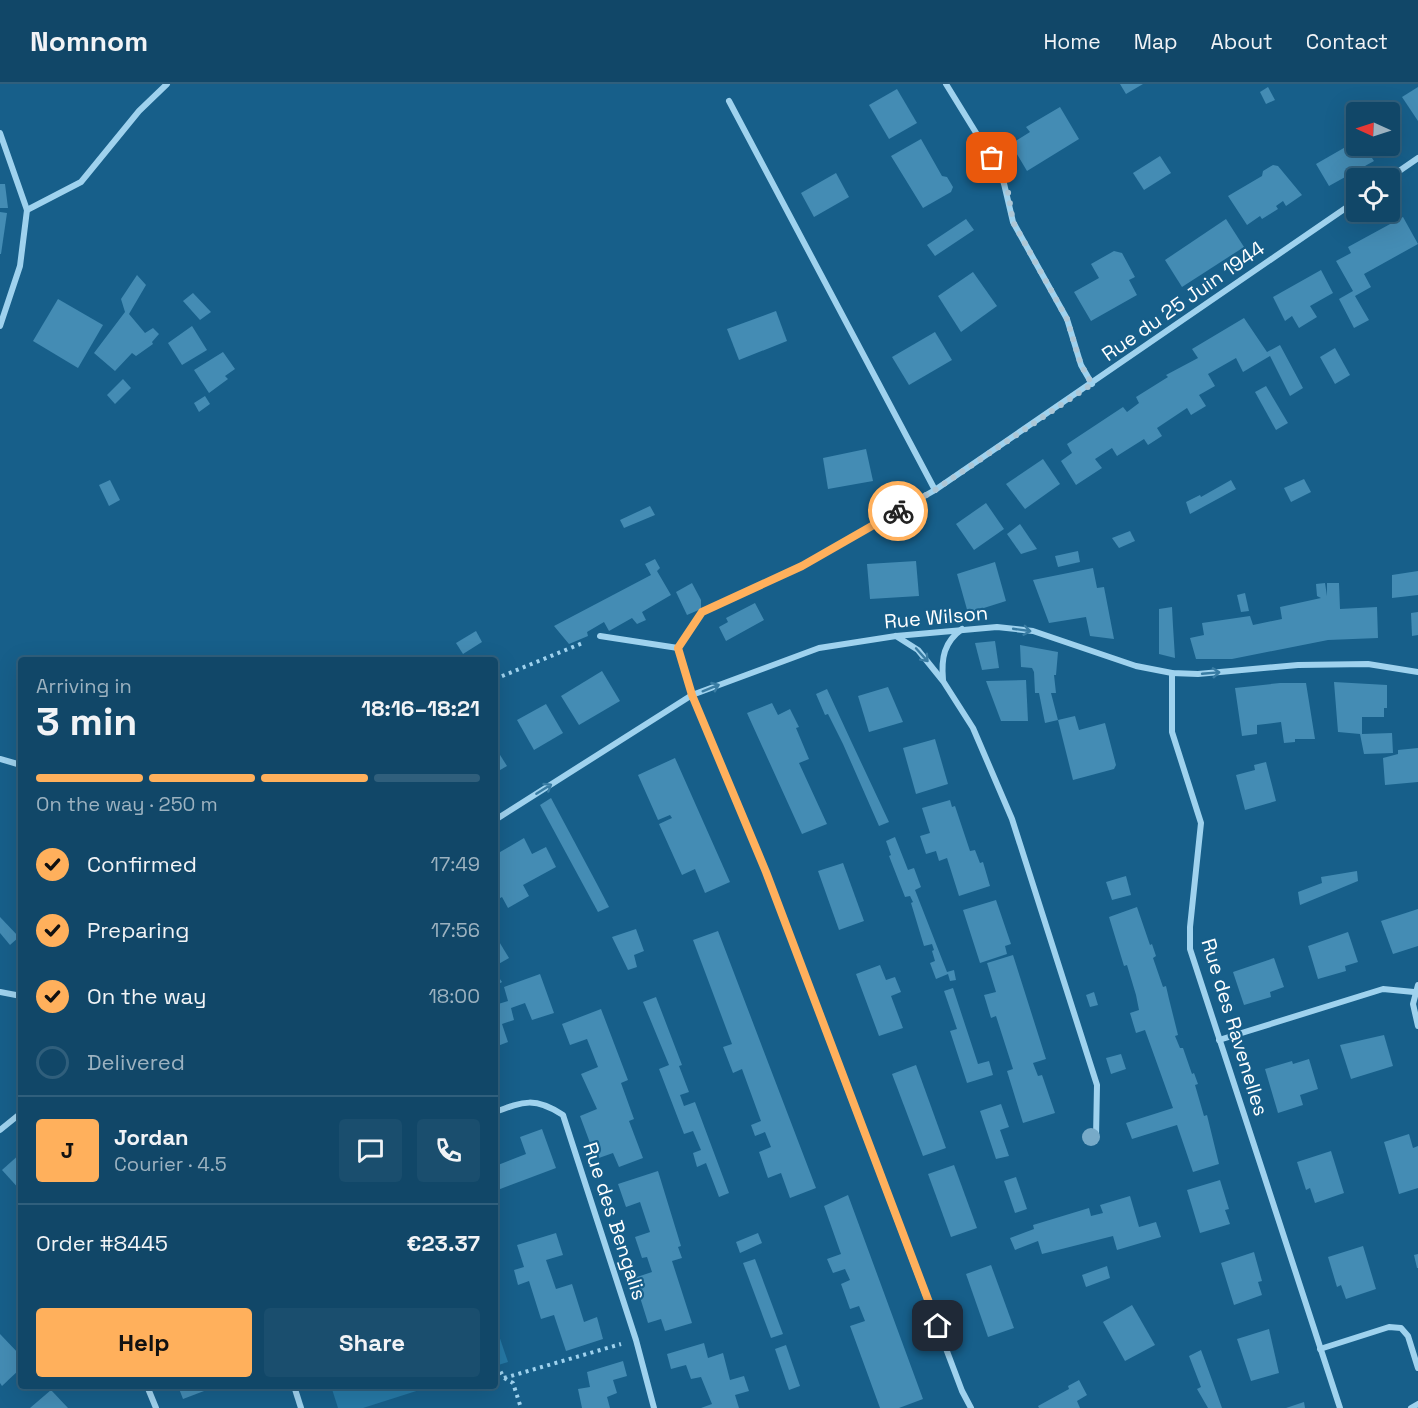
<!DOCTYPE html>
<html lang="en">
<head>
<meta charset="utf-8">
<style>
	:root { --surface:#114768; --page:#1a4e6e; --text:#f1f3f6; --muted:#9cb2c0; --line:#305f7c; --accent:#ffb05c }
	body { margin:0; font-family:"Space Grotesk",sans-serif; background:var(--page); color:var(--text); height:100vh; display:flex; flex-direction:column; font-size:22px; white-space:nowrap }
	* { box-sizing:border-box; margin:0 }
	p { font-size:20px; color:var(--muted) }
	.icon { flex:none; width:33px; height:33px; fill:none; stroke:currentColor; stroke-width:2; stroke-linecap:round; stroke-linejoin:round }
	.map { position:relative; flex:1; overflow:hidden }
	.panel { position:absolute; left:18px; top:573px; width:480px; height:732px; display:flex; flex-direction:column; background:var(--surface); border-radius:6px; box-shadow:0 6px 24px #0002,0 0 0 2px var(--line) }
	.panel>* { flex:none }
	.needle { width:39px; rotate:273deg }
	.tools { position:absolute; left:1346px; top:18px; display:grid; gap:12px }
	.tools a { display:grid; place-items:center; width:54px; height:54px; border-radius:6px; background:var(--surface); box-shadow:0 6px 24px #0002,0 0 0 2px var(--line); font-size:30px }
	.pin { position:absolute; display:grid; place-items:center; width:51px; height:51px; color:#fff; margin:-26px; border-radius:12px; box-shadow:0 3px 9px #0006 }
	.courier { position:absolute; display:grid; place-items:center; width:60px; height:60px; margin:-30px; border:4px solid #ffb05c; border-radius:50%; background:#fff; color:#222; box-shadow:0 2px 8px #0007 }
	.head em { font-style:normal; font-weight:800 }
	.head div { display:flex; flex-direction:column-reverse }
	.head { display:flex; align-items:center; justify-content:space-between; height:102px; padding:0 18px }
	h1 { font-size:39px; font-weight:800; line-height:45px }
	.bar { display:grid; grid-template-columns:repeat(4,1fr); gap:9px 6px; align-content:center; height:72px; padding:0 18px }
	.bar i { height:8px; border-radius:4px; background:var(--line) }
	.bar .on { background:var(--accent) }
	.bar p { grid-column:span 4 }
	.line { display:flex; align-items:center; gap:15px; padding:0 18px; border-top:2px solid var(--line) }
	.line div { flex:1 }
	.round { display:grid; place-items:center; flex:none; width:63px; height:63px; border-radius:6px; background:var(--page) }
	ol { padding:0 18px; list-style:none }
	li { display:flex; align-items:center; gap:18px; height:66px }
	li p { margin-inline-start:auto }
	li .icon { padding:6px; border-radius:50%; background:var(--accent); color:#111; stroke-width:4 }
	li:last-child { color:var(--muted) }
	li i { width:33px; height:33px; border:3px solid var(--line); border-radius:50% }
	.cta { display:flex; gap:12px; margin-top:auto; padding:12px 18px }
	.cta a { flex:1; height:69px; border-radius:6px; background:var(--accent); color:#111; font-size:24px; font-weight:800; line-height:69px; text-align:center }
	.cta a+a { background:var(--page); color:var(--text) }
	header { display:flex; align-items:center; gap:36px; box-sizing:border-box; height:84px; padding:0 30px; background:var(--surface); border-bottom:2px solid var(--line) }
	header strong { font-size:28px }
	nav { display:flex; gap:33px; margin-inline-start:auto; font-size:21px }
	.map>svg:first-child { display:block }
	.green { fill:#2679a6 }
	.building { fill:#448cb4 }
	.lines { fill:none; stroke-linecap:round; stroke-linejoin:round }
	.path { stroke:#9fd2ee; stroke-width:4; stroke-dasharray:3 4.5; stroke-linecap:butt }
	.street { stroke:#9fd2ee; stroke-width:6 }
	.tree { fill:#77aac8 }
	.oneway { stroke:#397ca3 }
	.done { stroke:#aec7d6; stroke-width:6; stroke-dasharray:0 10.8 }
	.route { stroke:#ffb05c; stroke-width:8 }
	.labels { text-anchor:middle; stroke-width:4.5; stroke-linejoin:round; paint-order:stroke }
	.street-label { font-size:20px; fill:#fff; stroke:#175f8a }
</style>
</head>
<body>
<header>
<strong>Nomnom</strong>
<nav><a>Home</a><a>Map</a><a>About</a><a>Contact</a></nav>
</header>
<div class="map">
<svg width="1418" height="1324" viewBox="0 0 1418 1324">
	<rect width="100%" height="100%" fill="#175f8a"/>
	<!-- green -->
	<g class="green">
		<polygon points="495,1240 508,1278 495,1282"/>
		<polygon points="331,1302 432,1302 363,1324 338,1324"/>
	</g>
	<!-- building -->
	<g class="building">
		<polygon points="1120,0 1143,0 1126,10"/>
		<polygon points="1268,3 1275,16 1266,20 1260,8"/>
		<polygon points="1418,3 1418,37 1402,13"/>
		<polygon points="897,5 917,39 889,55 869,21"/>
		<polygon points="1060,23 1079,55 1027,87 1011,60 1030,48 1026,43"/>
		<polygon points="921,55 942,92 947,93 953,103 951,108 923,124 891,72"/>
		<polygon points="1356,57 1356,62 1364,62 1374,77 1329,102 1316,80"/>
		<polygon points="1160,72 1171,89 1144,106 1133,89"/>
		<polygon points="1273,81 1278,82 1302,111 1286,122 1283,117 1276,122 1278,125 1262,135 1260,132 1247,141 1228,112 1262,92 1263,87"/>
		<polygon points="836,89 849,113 814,133 801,109"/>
		<polygon points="0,100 5,100 8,124 0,124"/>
		<polygon points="0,128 7,129 1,170 0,170"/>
		<polygon points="1403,133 1418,160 1364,190 1371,203 1355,212 1369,236 1354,244 1339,215 1353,207 1336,177 1351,169 1348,163"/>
		<polygon points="966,135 974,146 935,172 927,161"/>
		<polygon points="1226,135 1244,163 1182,203 1165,176"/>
		<polygon points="1114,167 1122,169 1135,193 1129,196 1137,211 1091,237 1074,208 1099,194 1091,180"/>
		<polygon points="1321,186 1333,209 1310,222 1317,233 1299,244 1292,232 1285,237 1273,213"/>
		<polygon points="973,188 997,222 961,248 938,212"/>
		<polygon points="137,191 146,201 129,230 145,249 153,244 159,250 152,258 153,260 136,272 132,269 115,287 94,269 125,228 121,215"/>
		<polygon points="193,209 211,228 200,236 183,217"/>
		<polygon points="58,215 103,241 78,284 33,257"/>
		<polygon points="776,227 787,257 739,276 727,245"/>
		<polygon points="1244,234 1267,268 1280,261 1303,304 1290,312 1270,272 1243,288 1236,274 1208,290 1215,302 1199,311 1206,322 1191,331 1187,324 1157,344 1162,352 1148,361 1144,355 1117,372 1112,364 1095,375 1102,384 1076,401 1061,377 1072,369 1067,360 1123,323 1127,328 1139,319 1136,313 1168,293 1166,291 1198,274 1192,265"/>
		<polygon points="192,242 207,266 182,281 168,259"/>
		<polygon points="935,248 952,276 909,301 892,273"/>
		<polygon points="1335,264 1350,291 1335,300 1320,273"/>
		<polygon points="223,268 235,285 225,292 228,295 209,309 194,286"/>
		<polygon points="123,295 131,304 115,320 107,311"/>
		<polygon points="1266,302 1288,339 1276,346 1255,308"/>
		<polygon points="205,312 210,320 199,328 194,319"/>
		<polygon points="866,365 873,397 828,405 823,374"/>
		<polygon points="1043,375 1060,400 1025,425 1006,400"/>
		<polygon points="1304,395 1311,408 1291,418 1284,404"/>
		<polygon points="110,396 120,416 109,422 99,401"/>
		<polygon points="1231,396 1236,405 1190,430 1186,418 1200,411 1201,413"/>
		<polygon points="986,419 1004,445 974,466 956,440"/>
		<polygon points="650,422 655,431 624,444 620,436"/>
		<polygon points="1020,440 1037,465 1021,470 1007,450"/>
		<polygon points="1130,447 1135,457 1119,464 1112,454"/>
		<polygon points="1078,467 1080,478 1058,483 1055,472"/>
		<polygon points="655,475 660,484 657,487 671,511 642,528 646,536 637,540 632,534 609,547 604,538 587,548 588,552 569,560 554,542 651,491 645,480"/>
		<polygon points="916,477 919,512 870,515 867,480"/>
		<polygon points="995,478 1006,517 968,529 957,490"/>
		<polygon points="1093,484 1097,504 1104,503 1114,555 1090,552 1086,533 1049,539 1033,496"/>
		<polygon points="1418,487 1418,511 1392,514 1392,491"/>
		<polygon points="692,499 701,516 701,525 687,531 676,508"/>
		<polygon points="1325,499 1327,512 1327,499 1339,499 1340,525 1377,523 1378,554 1328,556 1232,575 1196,575 1190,554 1204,551 1202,539 1250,532 1253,541 1282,535 1280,523 1321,514 1317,512 1316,500"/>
		<polygon points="1245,509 1249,527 1241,528 1237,511"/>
		<polygon points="755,519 764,536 726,557 719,543 728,538 726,534"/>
		<polygon points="1172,523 1173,542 1175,574 1159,570 1159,525"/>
		<polygon points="1418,528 1418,551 1412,552 1411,529"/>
		<polygon points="476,547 482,558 463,570 456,559"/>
		<polygon points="995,557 999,584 982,586 975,559"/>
		<polygon points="1020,561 1058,568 1056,591 1054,591 1056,609 1051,609 1058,636 1075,632 1079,646 1105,639 1116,681 1114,685 1073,696 1058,636 1045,639 1039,609 1035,609 1034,588 1032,584 1021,583"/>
		<polygon points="602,587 620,617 579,641 561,612"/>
		<polygon points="1026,596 1028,637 1001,637 986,597"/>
		<polygon points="1334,598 1387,601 1387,624 1384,624 1384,633 1362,633 1362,650 1392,649 1393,669 1364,670 1360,650 1338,648"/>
		<polygon points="1280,599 1306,599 1315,655 1295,655 1295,658 1284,659 1281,638 1257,641 1257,650 1242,652 1235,604"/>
		<polygon points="888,603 903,638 869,648 858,612"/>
		<polygon points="827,605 851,657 889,738 879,742 843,660 828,630 825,631 816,610"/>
		<polygon points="772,619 778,631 790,625 799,643 796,644 809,675 799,679 827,740 802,750 747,629"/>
		<polygon points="546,620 563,649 534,666 517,636"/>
		<polygon points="935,655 948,700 916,710 903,664"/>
		<polygon points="495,663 507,682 495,689"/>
		<polygon points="1418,664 1418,698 1385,701 1383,674 1398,670 1398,666"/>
		<polygon points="675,674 730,798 705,809 695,785 682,791 659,740 672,734 670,731 658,736 638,691"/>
		<polygon points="1266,678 1276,717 1245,726 1236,691 1255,686 1254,681"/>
		<polygon points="551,714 597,800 609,823 598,828 592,817 540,721"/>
		<polygon points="950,716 952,723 955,722 970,767 975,766 980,779 983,778 990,802 959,812 947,774 939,777 936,767 926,770 920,752 930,749 922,724"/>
		<polygon points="895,753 908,786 914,784 921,803 915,806 947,888 954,886 956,896 950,897 948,890 936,895 930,879 935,877 932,867 934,866 932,860 924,862 911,819 913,818 910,812 905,813 889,772 891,771 886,757"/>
		<polygon points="524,754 532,770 546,763 556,783 523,801 529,812 508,824 502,813 495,817 495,771"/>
		<polygon points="843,779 864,837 839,846 818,787"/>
		<polygon points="1357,787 1358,797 1300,821 1298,808 1322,799 1321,793"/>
		<polygon points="1126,792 1131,811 1112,816 1106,798"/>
		<polygon points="996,816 1011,860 1005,862 1007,870 980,879 963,826"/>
		<polygon points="1137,823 1150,861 1152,860 1156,872 1153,874 1163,903 1166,902 1169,915 1178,951 1175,952 1180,964 1183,964 1192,990 1194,989 1198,1000 1195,1001 1204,1032 1207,1031 1219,1080 1193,1088 1177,1041 1132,1055 1126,1039 1173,1024 1145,946 1136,949 1130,929 1139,926 1136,911 1127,881 1124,882 1109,833"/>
		<polygon points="1418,825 1418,862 1393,870 1381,837"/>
		<polygon points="0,833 19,853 10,861 0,849"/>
		<polygon points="636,845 644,867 634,871 637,883 628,886 612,853"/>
		<polygon points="718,847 816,1104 790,1114 781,1089 768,1094 759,1068 771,1063 765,1048 755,1052 751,1041 761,1037 742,985 733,989 723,963 732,960 693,856"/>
		<polygon points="1348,848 1358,878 1345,882 1346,887 1318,895 1308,862"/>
		<polygon points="495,851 509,874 495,882"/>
		<polygon points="1013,871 1046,975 1033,979 1038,992 1042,991 1055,1029 1023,1039 1007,987 1013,985 996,932 991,934 984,911 996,908 987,879"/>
		<polygon points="1274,874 1284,903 1270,908 1271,913 1244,921 1233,888"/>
		<polygon points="880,881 886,896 895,893 901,908 891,912 903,944 879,952 856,890"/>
		<polygon points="540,890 554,929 532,936 525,919 511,924 514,936 502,940 508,958 495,963 495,921 508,917 504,903"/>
		<polygon points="497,891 502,898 495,902 495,892"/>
		<polygon points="953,904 978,980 989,977 993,991 967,999 950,947 957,945 944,907"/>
		<polygon points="1094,908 1098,921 1090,923 1086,911"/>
		<polygon points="656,913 682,981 679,982 689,1008 680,1011 684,1022 695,1018 729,1109 719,1113 706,1079 697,1083 693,1069 701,1066 693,1047 684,1050 659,985 669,981 643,918"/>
		<polygon points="601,925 628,996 621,999 634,1035 629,1037 643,1074 619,1083 613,1069 596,1075 580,1032 597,1025 581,990 598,983 587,955 570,961 562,940"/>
		<polygon points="1384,951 1393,982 1351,995 1340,961"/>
		<polygon points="1121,970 1126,985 1111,990 1106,974"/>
		<polygon points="1309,975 1318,1005 1300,1011 1303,1021 1278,1029 1265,985 1292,977 1293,980"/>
		<polygon points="916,981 946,1064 923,1072 892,990"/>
		<polygon points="1001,1020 1009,1043 1000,1046 1009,1072 996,1075 980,1027"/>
		<polygon points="542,1045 556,1084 495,1107 495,1074 498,1081 526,1070 520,1053"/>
		<polygon points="1409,1050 1413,1064 1418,1062 1418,1104 1399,1110 1384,1058"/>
		<polygon points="1331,1067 1344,1109 1315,1119 1310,1104 1306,1106 1297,1078"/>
		<polygon points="21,1069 21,1107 2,1086"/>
		<polygon points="954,1081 977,1144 951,1153 928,1090"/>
		<polygon points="658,1087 681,1162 678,1163 682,1174 672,1177 692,1239 665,1247 661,1235 648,1239 634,1194 652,1188 647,1173 642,1174 635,1153 650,1148 640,1118 626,1123 618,1100"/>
		<polygon points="1016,1093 1027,1125 1015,1129 1004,1097"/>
		<polygon points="1220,1096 1229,1125 1225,1126 1230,1140 1200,1149 1187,1106"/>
		<polygon points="848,1111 923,1315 899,1324 880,1324 850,1242 865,1237 859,1222 850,1225 841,1200 850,1196 845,1185 833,1189 827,1175 841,1170 824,1122"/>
		<polygon points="1130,1112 1139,1143 1156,1138 1161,1153 1117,1166 1113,1152 1042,1170 1038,1157 1015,1166 1010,1154 1034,1145 1033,1141 1089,1124 1091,1132 1103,1129 1100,1121"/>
		<polygon points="556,1149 563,1171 546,1176 556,1205 572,1200 584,1238 597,1233 603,1255 566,1267 554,1231 541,1235 529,1197 518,1201 514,1186 524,1183 517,1161"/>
		<polygon points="758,1149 762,1159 740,1169 736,1158"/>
		<polygon points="1363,1162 1376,1205 1346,1215 1341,1201 1337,1203 1328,1173"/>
		<polygon points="1254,1168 1262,1197 1258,1198 1262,1211 1234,1221 1221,1179"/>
		<polygon points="1418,1170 1418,1184 1417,1184 1414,1171"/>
		<polygon points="755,1175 783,1250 771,1254 743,1179"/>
		<polygon points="991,1181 1014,1244 988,1253 966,1190"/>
		<polygon points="1107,1182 1110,1194 1086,1203 1082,1191"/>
		<polygon points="1132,1221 1155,1261 1125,1277 1103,1238"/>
		<polygon points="1269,1245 1279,1289 1251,1297 1237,1255"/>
		<polygon points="0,1250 21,1272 21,1284 2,1302 0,1299"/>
		<polygon points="704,1259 708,1274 723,1269 730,1296 744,1292 749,1307 735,1311 739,1324 701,1324 712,1320 701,1293 691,1295 686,1281 671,1285 667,1270"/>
		<polygon points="786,1261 800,1302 789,1306 775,1265"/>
		<polygon points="1201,1266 1212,1296 1222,1324 1208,1324 1197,1305 1201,1303 1189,1272"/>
		<polygon points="623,1277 627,1292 613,1296 617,1309 607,1313 610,1324 582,1324 578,1305 590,1303 587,1288"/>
		<polygon points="1079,1296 1087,1311 1077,1317 1080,1324 1039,1324 1038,1322 1069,1305 1068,1302"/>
		<polygon points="178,1302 212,1302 212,1304 183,1315"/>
		<polygon points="51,1306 68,1324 30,1324"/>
		<polygon points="1304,1318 1305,1324 1286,1324"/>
	</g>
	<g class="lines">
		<!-- path -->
		<g class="path">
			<polyline points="495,595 585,558"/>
			<polyline points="497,1281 504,1294 513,1299 521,1324"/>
			<polyline points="504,1294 621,1260"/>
		</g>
		<!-- street -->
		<g class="street">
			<polyline points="946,0 1002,91 1013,138 1067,235 1081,281 1092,300"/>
			<polyline points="729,17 935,406"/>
			<polyline points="0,49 27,126 20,182 0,242"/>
			<polyline points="1389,94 1418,74"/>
			<polyline points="27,126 81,98 139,27 167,0"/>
			<polyline points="600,552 678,564"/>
			<polyline points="896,552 918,566 943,597 973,644 1012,735 1097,1001 1096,1054"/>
			<polyline points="1172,589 1172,648 1201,739 1190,843 1190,865 1340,1324"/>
			<path d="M 943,596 C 941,574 944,558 962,545"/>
			<polyline points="0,675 21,681"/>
			<polyline points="495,736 692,611 819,564 896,552 997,543 1033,547 1136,582 1172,589 1198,590 1298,581 1368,580 1418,588"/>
			<polyline points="1418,901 1413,920 1418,942"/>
			<polyline points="0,908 21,912"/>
			<polyline points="1219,956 1383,905 1414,908"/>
			<path d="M 495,1028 C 524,1017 535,1013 563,1031 L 636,1256 L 654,1324"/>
			<polyline points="0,1046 21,1029"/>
			<polyline points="1320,1265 1389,1243 1401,1244 1408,1252 1418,1284"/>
			<polyline points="147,1302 156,1324"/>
			<polyline points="294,1302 301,1324"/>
			<polyline points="971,1324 962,1307 766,788 692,611 678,564 702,528 802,482 935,406 1356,117"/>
			<polyline points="1411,1324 1418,1320"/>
		</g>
	</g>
	<!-- trees -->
	<circle class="tree" cx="1091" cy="1053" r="9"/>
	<!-- one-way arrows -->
	<defs><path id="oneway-shaft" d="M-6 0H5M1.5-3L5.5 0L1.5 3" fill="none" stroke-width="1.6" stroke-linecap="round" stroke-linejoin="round" transform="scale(1.5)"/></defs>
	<g class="oneway">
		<use href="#oneway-shaft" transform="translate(1022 546) rotate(8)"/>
		<use href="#oneway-shaft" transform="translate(922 571) rotate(48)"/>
		<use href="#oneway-shaft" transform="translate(1211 589) rotate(-5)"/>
		<use href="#oneway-shaft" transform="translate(711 604) rotate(-22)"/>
		<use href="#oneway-shaft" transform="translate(544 705) rotate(-32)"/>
	</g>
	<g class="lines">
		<!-- done -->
		<polyline class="done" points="898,427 935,406 1092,300 1081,281 1067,235 1013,138 1008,108 992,74"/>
		<!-- route -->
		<polyline class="route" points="898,427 802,482 702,528 678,564 692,611 766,788 938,1242"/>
	</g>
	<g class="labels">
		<!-- street labels -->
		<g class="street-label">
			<text transform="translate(1183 217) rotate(-35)" y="7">Rue du 25 Juin 1944</text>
			<text transform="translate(936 533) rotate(-5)" y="7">Rue Wilson</text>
			<text transform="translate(1235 943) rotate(73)" y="7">Rue des Ravenelles</text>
			<text transform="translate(615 1137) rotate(72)" y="7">Rue des Bengalis</text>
		</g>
	</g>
</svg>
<div class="tools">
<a><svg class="needle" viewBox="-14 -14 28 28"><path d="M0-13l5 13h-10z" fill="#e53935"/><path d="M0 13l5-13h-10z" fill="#9cb2c0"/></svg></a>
<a><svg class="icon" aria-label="locate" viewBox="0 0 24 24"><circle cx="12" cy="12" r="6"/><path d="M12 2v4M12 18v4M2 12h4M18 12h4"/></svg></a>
</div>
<div class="pin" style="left:992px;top:74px;background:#ea580c"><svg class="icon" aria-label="bag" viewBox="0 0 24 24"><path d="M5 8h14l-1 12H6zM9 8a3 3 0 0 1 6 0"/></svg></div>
<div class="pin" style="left:938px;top:1242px;background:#1f2937"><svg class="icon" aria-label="home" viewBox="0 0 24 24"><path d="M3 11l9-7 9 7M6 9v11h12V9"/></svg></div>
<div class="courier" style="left:898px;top:427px"><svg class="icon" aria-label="bike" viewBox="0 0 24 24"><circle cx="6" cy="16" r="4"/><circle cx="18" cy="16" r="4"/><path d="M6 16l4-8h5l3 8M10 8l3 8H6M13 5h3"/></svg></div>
<section class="panel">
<div class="head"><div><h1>3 min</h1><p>Arriving in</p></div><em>18:16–18:21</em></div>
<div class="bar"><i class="on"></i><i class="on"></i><i class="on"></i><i></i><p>On the way · 250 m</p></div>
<ol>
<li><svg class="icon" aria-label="check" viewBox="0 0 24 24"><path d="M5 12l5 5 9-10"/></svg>Confirmed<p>17:49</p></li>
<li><svg class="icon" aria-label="check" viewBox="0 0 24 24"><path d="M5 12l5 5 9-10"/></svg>Preparing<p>17:56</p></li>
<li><svg class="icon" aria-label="check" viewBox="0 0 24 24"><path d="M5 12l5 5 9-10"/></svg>On the way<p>18:00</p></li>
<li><i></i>Delivered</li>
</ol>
<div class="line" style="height:108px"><b class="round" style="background:var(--accent);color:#111">J</b><div><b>Jordan</b><p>Courier · 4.5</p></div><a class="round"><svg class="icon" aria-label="chat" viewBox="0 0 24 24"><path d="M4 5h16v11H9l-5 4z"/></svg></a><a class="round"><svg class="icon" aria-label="phone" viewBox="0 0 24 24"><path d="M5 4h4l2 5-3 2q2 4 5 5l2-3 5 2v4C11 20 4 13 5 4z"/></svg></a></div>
<div class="line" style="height:78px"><div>Order #8445</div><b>€23.37</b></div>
<div class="cta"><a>Help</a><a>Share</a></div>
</section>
</div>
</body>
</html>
